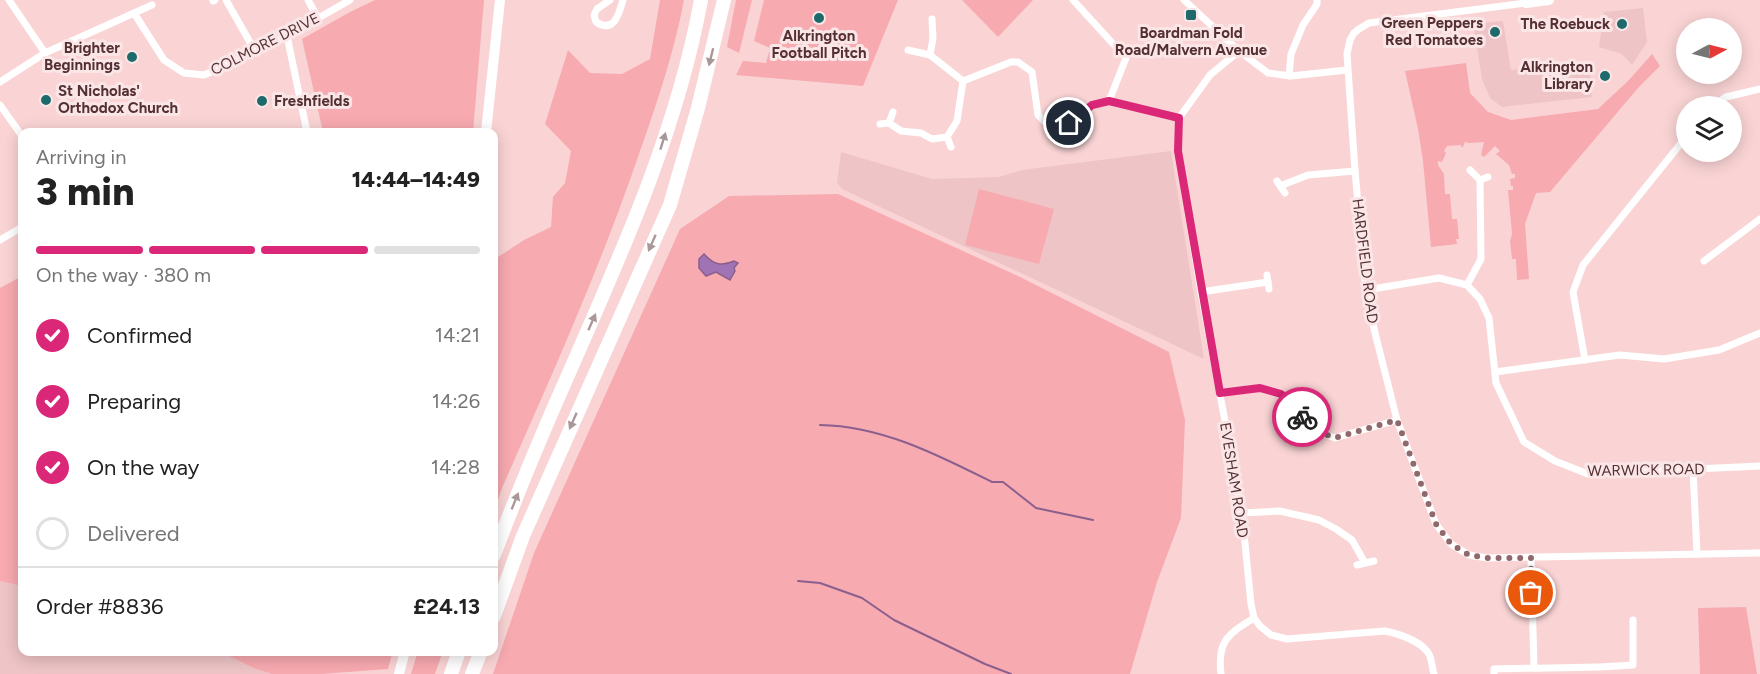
<!DOCTYPE html>
<html lang="en">
<head>
<meta charset="utf-8">
<style>
	:root { --surface:#fff; --page:#f2f2f2; --text:#222; --muted:#767676; --line:#e0e0e0; --accent:#db2777 }
	body { margin:0; font-family:Figtree,sans-serif; background:var(--page); color:var(--text); height:100vh; display:flex; flex-direction:column; font-size:22px; white-space:nowrap }
	* { box-sizing:border-box; margin:0 }
	p { font-size:20px; color:var(--muted) }
	.icon { flex:none; width:33px; height:33px; fill:none; stroke:currentColor; stroke-width:2; stroke-linecap:round; stroke-linejoin:round }
	.map { position:relative; flex:1; overflow:hidden }
	.panel { position:absolute; left:18px; top:128px; width:480px; height:528px; display:flex; flex-direction:column; background:var(--surface); border-radius:12px; box-shadow:0 3px 15px #0003 }
	.panel>* { flex:none }
	.needle { width:39px; rotate:83deg }
	.buttons { position:absolute; left:1676px; top:18px; display:grid; gap:12px }
	.buttons a { display:grid; place-items:center; width:66px; height:66px; border-radius:50%; background:var(--surface); box-shadow:0 3px 15px #0003; font-size:30px }
	.pin { position:absolute; display:grid; place-items:center; width:51px; height:51px; color:#fff; margin:-26px; border:3px solid #fff; border-radius:50%; box-shadow:0 2px 6px #0007 }
	.courier { position:absolute; display:grid; place-items:center; width:60px; height:60px; margin:-30px; border:4px solid #db2777; border-radius:50%; background:#fff; color:#222; box-shadow:0 2px 8px #0007 }
	.summary em { font-style:normal; font-weight:800 }
	.summary div { display:flex; flex-direction:column-reverse }
	.summary { display:flex; align-items:center; justify-content:space-between; height:102px; padding:0 18px }
	h1 { font-size:39px; font-weight:800; line-height:45px }
	.bar { display:grid; grid-template-columns:repeat(4,1fr); gap:9px 6px; align-content:center; height:72px; padding:0 18px }
	.bar i { height:8px; border-radius:4px; background:var(--line) }
	.bar .active { background:var(--accent) }
	.bar p { grid-column:span 4 }
	.line { display:flex; align-items:center; gap:15px; padding:0 18px; border-top:2px solid var(--line) }
	.line div { flex:1 }
	ol { padding:0 18px; list-style:none }
	li { display:flex; align-items:center; gap:18px; height:66px }
	li p { margin-inline-start:auto }
	li .icon { padding:6px; border-radius:50%; background:var(--accent); color:#fff; stroke-width:4 }
	li:last-child { color:var(--muted) }
	li i { width:33px; height:33px; border:3px solid var(--line); border-radius:50% }
	.map>svg:first-child { display:block }
	.built { fill:#eec4c6 }
	.green { fill:#f7aab0 }
	.water { fill:#a073b4; stroke:#8a5f8d; stroke-width:1.5 }
	.lines { fill:none; stroke-linecap:round; stroke-linejoin:round }
	.stream { stroke:#8a5f8d; stroke-width:2 }
	.street { stroke:#fff; stroke-width:7 }
	.secondary { stroke:#fff; stroke-width:10 }
	.primary { stroke:#fff; stroke-width:10 }
	.highway { stroke:#fff; stroke-width:14 }
	.oneway { fill:#aa9899 }
	.done { stroke:#8f696c; stroke-width:6; stroke-dasharray:0 10.8 }
	.route { stroke:#db2777; stroke-width:8 }
	.poi-dot { fill:#1e6a6a; stroke:#fae6e7; stroke-width:2 }
	.labels { text-anchor:middle; stroke-width:6; stroke-linejoin:round; paint-order:stroke }
	.poi-label { font-size:15px; font-weight:bold; fill:#553033; stroke:#fae6e7; text-anchor:end }
	.street-label { font-size:15px; fill:#553033; stroke:#fae6e7 }
</style>
</head>
<body>
<div class="map">
<svg width="1760" height="674" viewBox="0 0 1760 674">
	<rect width="100%" height="100%" fill="#fad4d5"/>
	<!-- built -->
	<g class="built">
		<polygon points="1643,8 1647,42 1632,65 1622,54 1599,47 1604,12"/>
		<polygon points="1503,21 1511,70 1589,63 1592,97 1502,107 1490,98 1482,79 1473,24"/>
		<polygon points="1171,151 1204,359 842,189 837,183 841,152 932,179 999,177 1022,170"/>
		<polygon points="0,581 22,586 22,651 225,651 227,655 252,668 272,674 0,674"/>
	</g>
	<!-- green -->
	<g class="green">
		<polygon points="375,0 484,0 473,132 323,132 302,39 350,12"/>
		<path d="M 660,0 L 684,0 C 674,53 657,103 639,154 C 600,268 551,377 502,488 L 494,512 L 494,275 L 495,259 L 524,240 L 551,227 L 553,197 L 565,183 L 571,151 L 545,124 L 568,50 L 590,73 L 622,74 L 650,59 Z"/>
		<polygon points="736,0 752,0 739,53 727,47"/>
		<polygon points="764,0 898,0 863,86 736,75 743,61 766,63 770,48 754,41"/>
		<polygon points="962,0 1033,0 998,37"/>
		<polygon points="1652,54 1660,66 1638,88 1550,192 1536,193 1525,224 1529,279 1517,280 1516,259 1512,259 1510,241 1512,234 1508,190 1513,190 1513,186 1511,186 1510,179 1515,178 1515,174 1512,174 1509,165 1496,154 1500,151 1495,146 1484,157 1481,155 1484,142 1469,143 1465,142 1463,147 1461,147 1461,145 1447,146 1444,151 1446,153 1442,162 1438,161 1438,165 1444,174 1445,194 1450,194 1452,219 1457,219 1459,239 1456,239 1457,244 1431,247 1423,161 1418,129 1405,71 1466,63 1470,93 1488,112 1511,120 1598,109 1629,80"/>
		<polygon points="979,189 1054,209 1039,264 965,245"/>
		<polygon points="838,194 1020,277 1169,352 1185,420 1181,518 1157,582 1130,674 493,674 534,553 680,229 729,196"/>
		<polygon points="22,276 22,586 0,581 0,288"/>
		<polygon points="1746,607 1757,674 1700,674 1698,608"/>
		<polygon points="225,651 393,651 388,669 322,674 272,674 253,668 227,655"/>
		<polygon points="418,651 443,651 435,674 411,674"/>
	</g>
	<!-- water -->
	<path class="water" d="M 704,254 C 713,264 721,267 734,261 L 738,263 L 734,268 L 735,271 L 730,280 L 716,272 L 706,276 L 699,268 L 699,259 Z"/>
	<g class="lines">
		<!-- stream -->
		<g class="stream">
			<path d="M 820,425 C 882,426 938,455 992,482 L 1003,482 L 1036,508 L 1093,520"/>
			<polyline points="798,581 820,583 862,598 894,620 985,664 1011,674"/>
		</g>
		<!-- street -->
		<g class="street">
			<polyline points="9,0 45,53"/>
			<polyline points="226,0 255,51"/>
			<polyline points="308,0 318,18"/>
			<path d="M 610,0 L 597,9 L 594,15 L 596,22 C 614,34 619,14 623,0"/>
			<polyline points="1073,0 1126,58 1109,101"/>
			<polyline points="1184,0 1239,51 1268,73 1291,76 1347,70"/>
			<polyline points="213,1 215,0"/>
			<polyline points="1526,3 1369,23 1359,29 1354,33 1350,40 1347,54 1355,171 1366,290 1375,333 1397,420 1436,524 1451,544 1469,555 1487,558 1760,553"/>
			<polyline points="134,13 164,60 184,73 204,75 225,66 287,36 350,0"/>
			<polyline points="287,36 307,132"/>
			<polyline points="908,50 930,55 963,81 1011,62 1018,62 1032,72 1038,115 1046,123 1069,124 1092,104 1109,101 1179,118"/>
			<path d="M 1239,51 L 1210,75 L 1179,118 L 1178,151 L 1201,292 L 1242,513 L 1251,604 L 1254,618 L 1260,626 L 1271,635 L 1287,639 L 1385,631 C 1399,634 1421,641 1429,654 C 1432,660 1432,668 1434,674"/>
			<polyline points="930,55 933,38 932,19"/>
			<polyline points="1289,76 1291,54 1303,25 1317,4 1317,0"/>
			<polyline points="0,82 45,53 152,5"/>
			<polyline points="0,105 22,136"/>
			<polyline points="1712,106 1726,97 1760,89"/>
			<polyline points="889,123 901,131 921,133 932,139 947,137 957,121 963,81"/>
			<polyline points="880,124 889,123 893,112"/>
			<polyline points="947,137 951,147"/>
			<polyline points="1480,180 1488,177"/>
			<polyline points="1277,181 1285,193"/>
			<polyline points="1280,186 1308,175 1355,171"/>
			<polyline points="0,240 22,227"/>
			<polyline points="1704,261 1760,219"/>
			<polyline points="1267,275 1269,289"/>
			<polyline points="1467,285 1481,259 1480,180 1470,170"/>
			<polyline points="1366,290 1439,278 1467,285 1480,299 1489,318 1496,383 1524,442 1555,461 1588,474 1760,466"/>
			<polyline points="1201,292 1268,282"/>
			<polyline points="1585,360 1573,292 1583,265 1686,137"/>
			<polyline points="1495,372 1620,355 1664,359 1719,350 1760,333"/>
			<polyline points="1220,393 1260,388 1281,395 1316,431 1335,438 1397,420"/>
			<polyline points="1693,469 1697,554"/>
			<polyline points="1242,513 1280,511 1319,520 1336,529 1352,540 1365,563"/>
			<polyline points="1531,558 1534,667"/>
			<polyline points="1357,565 1374,561"/>
			<path d="M 1221,674 C 1217,641 1228,634 1254,618"/>
			<path d="M 1494,674 L 1494,669 C 1541,667 1587,669 1633,665 L 1633,620"/>
		</g>
		<!-- secondary -->
		<polyline class="secondary" points="1525,0 1526,3 1549,0"/>
		<!-- primary -->
		<g class="primary">
			<polyline points="486,132 500,0"/>
			<polyline points="399,674 405,651"/>
		</g>
		<!-- highway -->
		<g class="highway">
			<path d="M 494,555 C 511,510 529,465 548,421 C 607,284 674,148 701,0"/>
			<polyline points="494,616 523,536 670,205 698,108 724,0"/>
			<polyline points="451,674 459,651"/>
			<polyline points="472,674 481,651"/>
		</g>
	</g>
	<!-- one-way arrows -->
	<defs><path id="oneway-solid" d="M-6-.8H1V-3.2L6.5 0L1 3.2V.8H-6Z" transform="scale(1.5)"/></defs>
	<g class="oneway">
		<use href="#oneway-solid" transform="translate(711 57) rotate(104)"/>
		<use href="#oneway-solid" transform="translate(663 141) rotate(-73)"/>
		<use href="#oneway-solid" transform="translate(652 243) rotate(114)"/>
		<use href="#oneway-solid" transform="translate(592 322) rotate(-66)"/>
		<use href="#oneway-solid" transform="translate(573 421) rotate(114)"/>
		<use href="#oneway-solid" transform="translate(515 501) rotate(-68)"/>
	</g>
	<g class="lines">
		<!-- done -->
		<polyline class="done" points="1302,417 1316,431 1335,438 1397,420 1436,524 1451,544 1469,555 1487,558 1531,558 1531,593"/>
		<!-- route -->
		<polyline class="route" points="1069,123 1092,105 1109,101 1179,118 1178,151 1220,393 1260,388 1281,394 1302,417"/>
	</g>
	<!-- markers -->
	<g class="poi-dot">
		<rect x="1185" y="9" width="12" height="12" rx="3"/>
		<circle cx="819" cy="18" r="6"/>
		<circle cx="1622" cy="24" r="6"/>
		<circle cx="1495" cy="32" r="6"/>
		<circle cx="132" cy="57" r="6"/>
		<circle cx="1605" cy="76" r="6"/>
		<circle cx="46" cy="100" r="6"/>
		<circle cx="262" cy="101" r="6"/>
	</g>
	<g class="labels">
		<!-- poi labels -->
		<g class="poi-label">
			<text x="1483" y="28">Green Peppers<tspan x="1483" dy="17">Red Tomatoes</tspan></text>
			<text x="1610" y="29">The Roebuck</text>
			<text x="1191" y="38" text-anchor="middle">Boardman Fold<tspan x="1191" dy="17">Road/Malvern Avenue</tspan></text>
			<text x="819" y="41" text-anchor="middle">Alkrington<tspan x="819" dy="17">Football Pitch</tspan></text>
			<text x="120" y="53">Brighter<tspan x="120" dy="17">Beginnings</tspan></text>
			<text x="1593" y="72">Alkrington<tspan x="1593" dy="17">Library</tspan></text>
			<text x="58" y="96" text-anchor="start">St Nicholas'<tspan x="58" dy="17">Orthodox Church</tspan></text>
			<text x="274" y="106" text-anchor="start">Freshfields</text>
		</g>
		<!-- street labels -->
		<g class="street-label">
			<text transform="translate(265 44) rotate(-27)" y="5">COLMORE DRIVE</text>
			<text transform="translate(1365 261) rotate(83)" y="5">HARDFIELD ROAD</text>
			<text transform="translate(1646 470) rotate(-1)" y="5">WARWICK ROAD</text>
			<text transform="translate(1234 480) rotate(81)" y="5">EVESHAM ROAD</text>
		</g>
	</g>
</svg>
<div class="buttons">
<a><svg class="needle" viewBox="-14 -14 28 28"><path d="M0-13l5 13h-10z" fill="#e53935"/><path d="M0 13l5-13h-10z" fill="#767676"/></svg></a>
<a><svg class="icon" aria-label="layers" viewBox="0 0 24 24"><path d="M12 4l9 5-9 5-9-5zM3 14l9 5 9-5"/></svg></a>
</div>
<div class="pin" style="left:1531px;top:593px;background:#ea580c"><svg class="icon" aria-label="bag" viewBox="0 0 24 24"><path d="M5 8h14l-1 12H6zM9 8a3 3 0 0 1 6 0"/></svg></div>
<div class="pin" style="left:1069px;top:123px;background:#1f2937"><svg class="icon" aria-label="home" viewBox="0 0 24 24"><path d="M3 11l9-7 9 7M6 9v11h12V9"/></svg></div>
<div class="courier" style="left:1302px;top:417px"><svg class="icon" aria-label="bike" viewBox="0 0 24 24"><circle cx="6" cy="16" r="4"/><circle cx="18" cy="16" r="4"/><path d="M6 16l4-8h5l3 8M10 8l3 8H6M13 5h3"/></svg></div>
<section class="panel">
<div class="summary"><div><h1>3 min</h1><p>Arriving in</p></div><em>14:44–14:49</em></div>
<div class="bar"><i class="active"></i><i class="active"></i><i class="active"></i><i></i><p>On the way · 380 m</p></div>
<ol>
<li><svg class="icon" aria-label="check" viewBox="0 0 24 24"><path d="M5 12l5 5 9-10"/></svg>Confirmed<p>14:21</p></li>
<li><svg class="icon" aria-label="check" viewBox="0 0 24 24"><path d="M5 12l5 5 9-10"/></svg>Preparing<p>14:26</p></li>
<li><svg class="icon" aria-label="check" viewBox="0 0 24 24"><path d="M5 12l5 5 9-10"/></svg>On the way<p>14:28</p></li>
<li><i></i>Delivered</li>
</ol>
<div class="line" style="height:78px"><div>Order #8836</div><b>£24.13</b></div>
</section>
</div>
</body>
</html>
